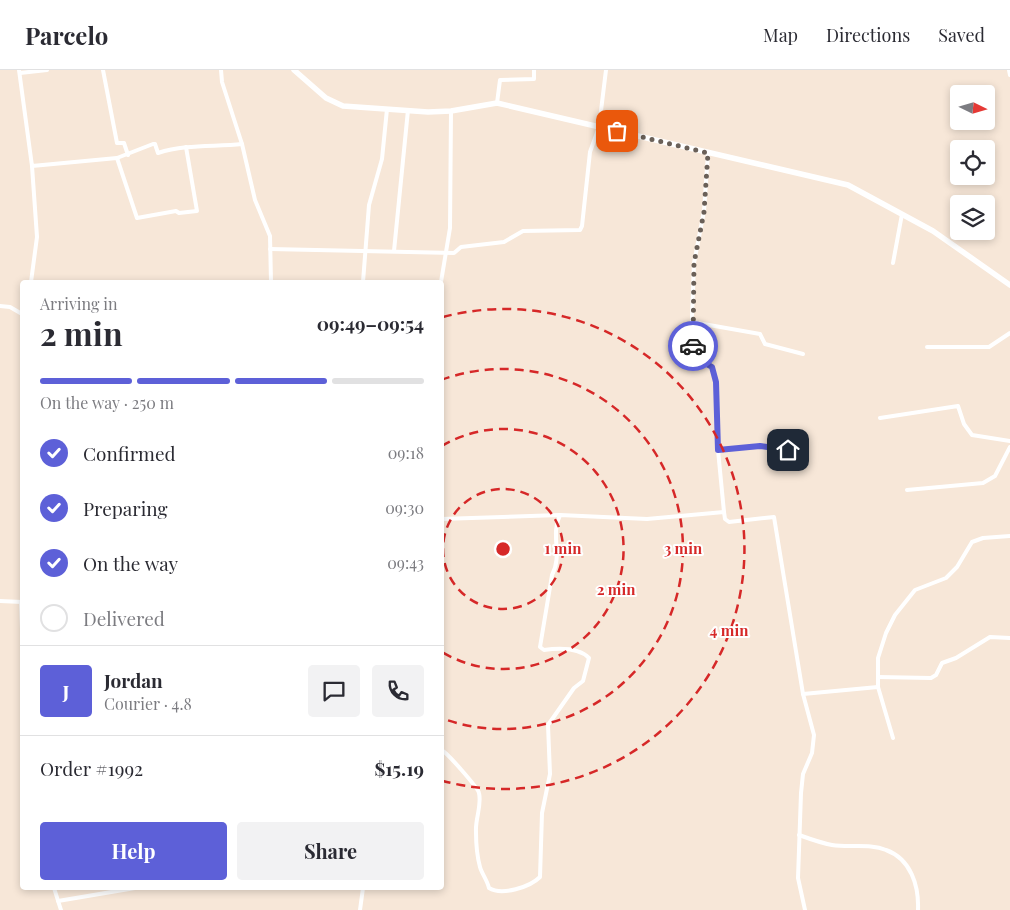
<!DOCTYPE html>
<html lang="en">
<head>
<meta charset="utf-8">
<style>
	:root { --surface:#fff; --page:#f2f2f3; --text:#2b2b33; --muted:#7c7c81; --line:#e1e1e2; --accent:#5d60d8 }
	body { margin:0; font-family:"Playfair Display",serif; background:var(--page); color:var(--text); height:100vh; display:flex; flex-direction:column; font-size:19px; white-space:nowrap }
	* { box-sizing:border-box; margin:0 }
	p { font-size:16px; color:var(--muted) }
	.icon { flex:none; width:28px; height:28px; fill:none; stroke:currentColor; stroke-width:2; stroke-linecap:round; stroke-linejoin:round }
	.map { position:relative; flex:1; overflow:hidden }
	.sheet { position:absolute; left:20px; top:210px; width:424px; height:610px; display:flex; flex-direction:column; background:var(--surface); border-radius:5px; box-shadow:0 2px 8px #0003 }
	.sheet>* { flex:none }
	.needle { width:32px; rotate:95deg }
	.tools { position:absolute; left:950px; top:15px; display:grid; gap:10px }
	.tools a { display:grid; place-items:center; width:45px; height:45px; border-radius:5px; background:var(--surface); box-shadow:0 2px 8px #0003; font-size:25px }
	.pin { position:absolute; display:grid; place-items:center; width:42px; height:42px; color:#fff; margin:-21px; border-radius:10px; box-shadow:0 2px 8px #0006 }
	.courier { position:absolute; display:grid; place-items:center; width:50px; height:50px; margin:-25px; border:4px solid #5d60d8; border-radius:50%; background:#fff; color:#222; box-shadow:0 1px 6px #0007 }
	.overview em { font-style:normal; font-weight:700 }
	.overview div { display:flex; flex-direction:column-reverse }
	.overview { display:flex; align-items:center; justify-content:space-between; height:85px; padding:0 20px }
	h1 { font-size:32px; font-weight:700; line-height:38px }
	.bar { display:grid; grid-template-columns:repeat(4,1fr); gap:8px 5px; align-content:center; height:60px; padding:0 20px }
	.bar i { height:6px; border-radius:4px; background:var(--line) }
	.bar .selected { background:var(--accent) }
	.bar p { grid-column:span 4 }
	.line { display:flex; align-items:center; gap:12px; padding:0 20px; border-top:1px solid var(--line) }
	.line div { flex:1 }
	.round { display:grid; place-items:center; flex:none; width:52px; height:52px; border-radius:5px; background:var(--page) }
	ol { padding:0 20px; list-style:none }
	li { display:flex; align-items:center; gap:15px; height:55px }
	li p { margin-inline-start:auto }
	li .icon { padding:5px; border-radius:50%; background:var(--accent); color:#fff; stroke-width:4 }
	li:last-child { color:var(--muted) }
	li i { width:28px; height:28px; border:2px solid var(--line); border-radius:50% }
	.primary-button { display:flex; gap:10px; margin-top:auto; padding:10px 20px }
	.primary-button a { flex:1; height:58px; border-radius:5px; background:var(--accent); color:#fff; font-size:20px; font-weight:700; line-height:58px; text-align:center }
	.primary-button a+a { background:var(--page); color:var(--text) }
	header { display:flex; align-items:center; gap:30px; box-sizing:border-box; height:70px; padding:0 25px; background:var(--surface); border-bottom:1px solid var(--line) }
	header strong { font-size:24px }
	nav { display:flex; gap:28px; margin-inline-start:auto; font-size:18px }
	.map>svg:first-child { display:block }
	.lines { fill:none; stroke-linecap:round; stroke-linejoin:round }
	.street { stroke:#fff; stroke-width:4 }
	.secondary { stroke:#fff; stroke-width:5.5 }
	.done { stroke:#6a6058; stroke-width:5; stroke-dasharray:0 9 }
	.route { stroke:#5d60d8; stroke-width:6 }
	.ring { fill:none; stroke:#d62828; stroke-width:2.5; stroke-dasharray:9 6 }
	.centre { fill:#d62828; stroke:#fff; stroke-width:2.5 }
	.ring-label { font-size:15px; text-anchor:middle; font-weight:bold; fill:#d62828; stroke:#fff; stroke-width:4; stroke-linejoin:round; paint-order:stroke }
</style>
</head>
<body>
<header>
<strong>Parcelo</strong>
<nav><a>Map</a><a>Directions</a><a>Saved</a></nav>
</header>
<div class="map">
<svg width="1010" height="840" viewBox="0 0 1010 840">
	<rect width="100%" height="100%" fill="#f7e7d8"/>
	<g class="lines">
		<!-- street -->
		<g class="street">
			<path d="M 19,0 L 32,96 L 117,88 L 153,74 L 155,74 L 158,83 C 186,74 214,77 242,74"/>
			<polyline points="103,0 117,73 124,73 128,85"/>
			<polyline points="221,0 222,12 242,74 255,130 270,166 271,212"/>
			<polyline points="1009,0 1010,5"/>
			<polyline points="20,3 47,0"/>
			<polyline points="497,33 500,10 534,9 534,0"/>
			<polyline points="708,83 704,141 694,193 692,247 692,273 695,288 712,297 716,312 718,380 724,442"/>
			<polyline points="117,88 137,148 176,141 179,143 197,141 186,77"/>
			<polyline points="270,179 454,183 461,177 504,172 523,161 580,160 582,156 590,82 599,57 606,0"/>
			<polyline points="394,181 408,40"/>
			<polyline points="893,193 902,144"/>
			<polyline points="31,212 37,167 32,96"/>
			<polyline points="363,212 369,135 382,89 387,39"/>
			<polyline points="441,212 450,158 451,41"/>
			<polyline points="0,236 10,237 22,244"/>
			<polyline points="692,252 760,264 765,274 803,284"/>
			<polyline points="927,277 989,277 1010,263"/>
			<polyline points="880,348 958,336 964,354 972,365 1010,371"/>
			<polyline points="718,380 761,376 788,380"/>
			<polyline points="907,420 983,413 995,406 1010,377"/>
			<polyline points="441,449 560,445 647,449 724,442 725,449 729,452 774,447 803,624 814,665 812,683 803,704 801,723 798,808 805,840"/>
			<polyline points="0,531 22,532"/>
			<polyline points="21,532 22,559"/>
			<polyline points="878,607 931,608 936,605 942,593 956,588 990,567 1010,568"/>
			<polyline points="803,624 878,617"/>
			<polyline points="893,668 878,617 878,588 886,563 895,545 915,520 946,508 957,497 972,472 983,468 1010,466"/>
			<path d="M 441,680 C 446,681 478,718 479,723 C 482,736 475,749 476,762 C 476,773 477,786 480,797 C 482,804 487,810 489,818 C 502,826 530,817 540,807 L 542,743 L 550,704 L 548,655 L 574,618 L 583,611 L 589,588 C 578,577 559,578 544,580 L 540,577 L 552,505 C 563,485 550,465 560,445"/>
			<path d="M 799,765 C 810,769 821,773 832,775 C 850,778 870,773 886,780 C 911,789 919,816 918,840"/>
			<polyline points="54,818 61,840"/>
			<polyline points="58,831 135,818"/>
			<polyline points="360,840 363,818"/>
		</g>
		<!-- secondary -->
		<polyline class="secondary" points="294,0 326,28 343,36 428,42 451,41 497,33 848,115 933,161 1010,215"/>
	</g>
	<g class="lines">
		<!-- done -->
		<polyline class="done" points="617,61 708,83 704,142 694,193 693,276"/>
		<!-- route -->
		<polyline class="route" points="693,276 696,288 712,297 716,312 718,380 760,376 788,380"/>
	</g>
	<!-- distance rings -->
	<g class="ring">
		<circle cx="503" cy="479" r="60"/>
		<path d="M442 376A120 120 0 1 1 442 582"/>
		<path d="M441 310A180 180 0 1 1 441 648"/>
		<path d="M443 247A240 240 0 1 1 443 711"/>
	</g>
	<circle cx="503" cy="479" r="8" class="centre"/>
	<g class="ring-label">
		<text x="563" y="484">1 min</text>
		<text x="683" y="484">3 min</text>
		<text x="616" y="525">2 min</text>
		<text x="729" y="566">4 min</text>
	</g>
</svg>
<div class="tools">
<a><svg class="needle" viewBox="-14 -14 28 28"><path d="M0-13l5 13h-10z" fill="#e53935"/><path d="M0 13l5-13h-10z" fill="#7c7c81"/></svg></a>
<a><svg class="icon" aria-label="locate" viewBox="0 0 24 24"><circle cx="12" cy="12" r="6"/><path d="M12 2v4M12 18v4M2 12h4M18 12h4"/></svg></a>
<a><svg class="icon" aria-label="layers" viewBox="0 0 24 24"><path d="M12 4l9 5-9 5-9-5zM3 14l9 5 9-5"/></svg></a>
</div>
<div class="pin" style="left:617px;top:61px;background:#ea580c"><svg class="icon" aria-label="bag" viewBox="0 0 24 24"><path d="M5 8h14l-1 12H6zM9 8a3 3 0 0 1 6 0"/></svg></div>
<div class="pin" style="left:788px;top:380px;background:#1f2937"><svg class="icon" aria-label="home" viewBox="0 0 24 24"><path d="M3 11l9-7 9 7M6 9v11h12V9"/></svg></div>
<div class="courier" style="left:693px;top:276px"><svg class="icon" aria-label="car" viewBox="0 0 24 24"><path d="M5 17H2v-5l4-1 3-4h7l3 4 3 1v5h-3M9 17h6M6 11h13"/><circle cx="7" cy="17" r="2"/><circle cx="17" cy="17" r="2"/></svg></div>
<section class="sheet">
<div class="overview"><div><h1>2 min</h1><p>Arriving in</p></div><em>09:49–09:54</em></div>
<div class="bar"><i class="selected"></i><i class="selected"></i><i class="selected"></i><i></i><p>On the way · 250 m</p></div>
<ol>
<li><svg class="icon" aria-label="check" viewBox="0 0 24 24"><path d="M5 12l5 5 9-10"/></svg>Confirmed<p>09:18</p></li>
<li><svg class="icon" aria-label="check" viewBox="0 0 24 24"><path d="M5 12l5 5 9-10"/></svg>Preparing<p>09:30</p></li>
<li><svg class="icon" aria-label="check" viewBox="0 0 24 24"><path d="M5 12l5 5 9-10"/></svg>On the way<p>09:43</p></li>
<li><i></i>Delivered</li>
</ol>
<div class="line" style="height:90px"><b class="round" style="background:var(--accent);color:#fff">J</b><div><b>Jordan</b><p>Courier · 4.8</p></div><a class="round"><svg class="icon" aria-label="chat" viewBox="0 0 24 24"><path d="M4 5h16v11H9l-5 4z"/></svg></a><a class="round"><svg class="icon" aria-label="phone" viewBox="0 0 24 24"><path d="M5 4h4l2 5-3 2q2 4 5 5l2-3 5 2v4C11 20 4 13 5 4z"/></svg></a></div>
<div class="line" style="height:65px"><div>Order #1992</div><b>$15.19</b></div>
<div class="primary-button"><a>Help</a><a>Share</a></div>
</section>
</div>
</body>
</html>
